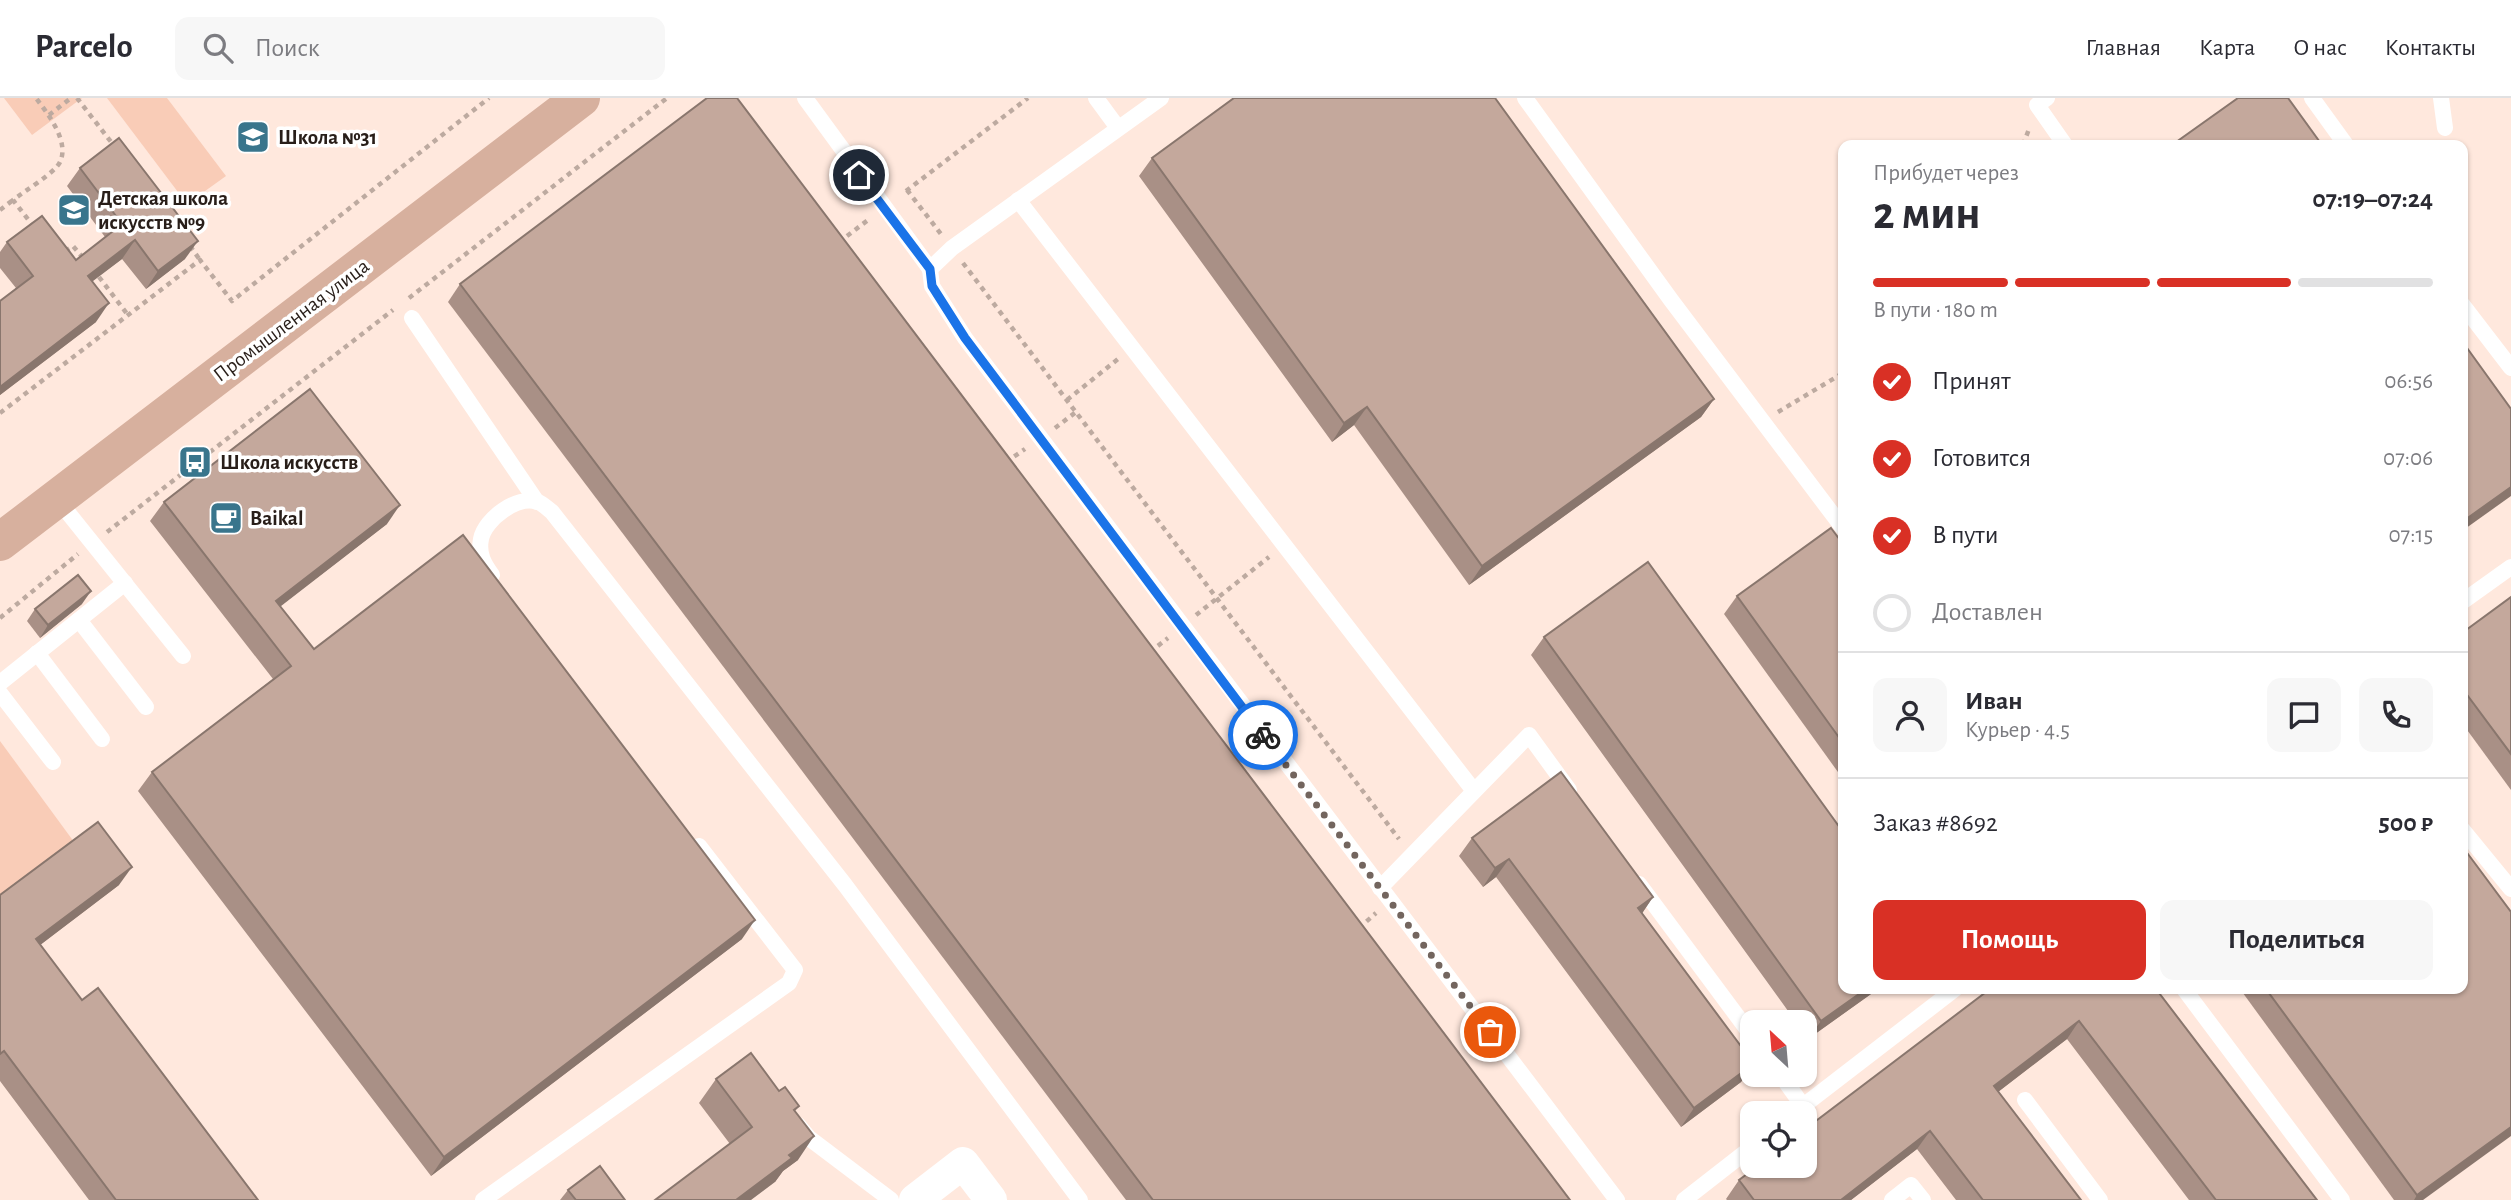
<!DOCTYPE html>
<html lang="ru">
<head>
<meta charset="utf-8">
<style>
	:root { --surface:#fff; --page:#f7f7f7; --text:#2b2b33; --muted:#7c7c81; --line:#e1e1e2; --accent:#d93025 }
	body { margin:0; font-family:"Alegreya Sans",sans-serif; background:var(--page); color:var(--text); height:100vh; display:flex; flex-direction:column; font-size:26px; white-space:nowrap }
	* { box-sizing:border-box; margin:0 }
	p { font-size:23px; color:var(--muted) }
	.icon { flex:none; width:38px; height:38px; fill:none; stroke:currentColor; stroke-width:2; stroke-linecap:round; stroke-linejoin:round }
	.map { position:relative; flex:1; overflow:hidden }
	.side { position:absolute; left:1838px; top:42px; width:630px; height:854px; display:flex; flex-direction:column; background:var(--surface); border-radius:14px; box-shadow:0 2px 5px #0004 }
	.side>* { flex:none }
	.needle { width:46px; rotate:334deg }
	.buttons { position:absolute; left:1740px; top:912px; display:grid; gap:14px }
	.buttons a { display:grid; place-items:center; width:77px; height:77px; border-radius:14px; background:var(--surface); box-shadow:0 2px 5px #0004; font-size:35px }
	.pin { position:absolute; display:grid; place-items:center; width:60px; height:60px; color:#fff; margin:-30px; border:4px solid #fff; border-radius:50%; box-shadow:0 2px 7px #0007 }
	.courier { position:absolute; display:grid; place-items:center; width:70px; height:70px; margin:-35px; border:5px solid #1a73e8; border-radius:50%; background:#fff; color:#222; box-shadow:0 2px 9px #0007 }
	.summary em { font-style:normal; font-weight:700 }
	.summary div { display:flex; flex-direction:column-reverse }
	.summary { display:flex; align-items:center; justify-content:space-between; height:119px; padding:0 35px }
	h1 { font-size:46px; font-weight:700; line-height:52px }
	.bar { display:grid; grid-template-columns:repeat(4,1fr); gap:10px 7px; align-content:center; height:84px; padding:0 35px }
	.bar i { height:9px; border-radius:5px; background:var(--line) }
	.bar .selected { background:var(--accent) }
	.bar p { grid-column:span 4 }
	.line { display:flex; align-items:center; gap:18px; padding:0 35px; border-top:2px solid var(--line) }
	.line div { flex:1 }
	.round { display:grid; place-items:center; flex:none; width:74px; height:74px; border-radius:14px; background:var(--page) }
	ol { padding:0 35px; list-style:none }
	li { display:flex; align-items:center; gap:21px; height:77px }
	li p { margin-inline-start:auto }
	li .icon { padding:7px; border-radius:50%; background:var(--accent); color:#fff; stroke-width:4 }
	li:last-child { color:var(--muted) }
	li i { width:38px; height:38px; border:4px solid var(--line); border-radius:50% }
	.action { display:flex; gap:14px; margin-top:auto; padding:14px 35px }
	.action a { flex:1; height:80px; border-radius:14px; background:var(--accent); color:#fff; font-size:28px; font-weight:700; line-height:80px; text-align:center }
	.action a+a { background:var(--page); color:var(--text) }
	header { display:flex; align-items:center; gap:42px; box-sizing:border-box; height:98px; padding:0 35px; background:var(--surface); border-bottom:2px solid var(--line) }
	header strong { font-size:33px }
	nav { display:flex; gap:38px; margin-inline-start:auto; font-size:24px }
	.search { width:490px; height:63px; background:var(--page); display:flex; align-items:center; gap:18px; box-sizing:border-box; padding:0 24px; border-radius:14px; color:var(--muted); font-size:26px }
	.map>svg:first-child { display:block }
	.green { fill:#f9ccb7 }
	.lines { fill:none; stroke-linecap:round; stroke-linejoin:round }
	.path { stroke:#bdaaa0; stroke-width:4.5; stroke-dasharray:5 5; stroke-linecap:butt }
	.service { stroke:#fff; stroke-width:16 }
	.minor { stroke:#fff; stroke-width:32 }
	.primary { stroke:#d7b09e; stroke-width:38 }
	.wall { fill:#a99086 }
	.shaded-wall { fill:#89766d }
	.building { fill:#c4a89c; stroke:#89766d; stroke-width:2 }
	.done { stroke:#73655e; stroke-width:7; stroke-dasharray:0 12.6 }
	.route { stroke:#1a73e8; stroke-width:9 }
	.labels { text-anchor:middle; stroke-width:7; stroke-linejoin:round; paint-order:stroke }
	.poi-label { font-size:21px; font-weight:bold; fill:#281e19; stroke:#fff; text-anchor:start }
	.street-label { font-size:21px; fill:#281e19; stroke:#fff }
</style>
</head>
<body>
<header>
<strong>Parcelo</strong>
<div class="search"><svg class="icon" aria-label="search" viewBox="0 0 24 24"><circle cx="10" cy="10" r="6"/><path d="M15 15l6 6"/></svg>Поиск</div>
<nav><a>Главная</a><a>Карта</a><a>О нас</a><a>Контакты</a></nav>
</header>
<div class="map">
<svg width="2511" height="1102" viewBox="0 0 2511 1102">
	<rect width="100%" height="100%" fill="#ffe8dd"/>
	<!-- green -->
	<g class="green">
		<polygon points="4,0 82,0 32,37"/>
		<polygon points="107,0 167,0 226,78 187,106"/>
		<polygon points="0,643 77,748 0,806"/>
	</g>
	<g class="lines">
		<!-- path -->
		<g class="path">
			<polyline points="77,0 115,49"/>
			<polyline points="49,17 71,0"/>
			<polyline points="2023,47 2029,31"/>
			<polyline points="907,92 941,136"/>
			<polyline points="906,93 1028,0"/>
			<polyline points="0,112 13,102"/>
			<path d="M 34,129 L 13,102 C 23,94 55,75 60,64 C 70,43 47,15 36,0"/>
			<polyline points="847,138 868,122"/>
			<polyline points="190,148 200,162"/>
			<polyline points="65,153 73,148 84,161"/>
			<polyline points="963,165 1399,741"/>
			<polyline points="99,179 128,217"/>
			<polyline points="409,200 667,0"/>
			<polyline points="1067,302 1118,261"/>
			<polyline points="1778,314 1843,275"/>
			<polyline points="0,315 200,162 232,203 489,0"/>
			<polyline points="1055,330 1076,314"/>
			<polyline points="1006,364 1025,351"/>
			<polyline points="107,434 393,212"/>
			<polyline points="1196,517 1269,459"/>
			<polyline points="0,520 78,456"/>
			<polyline points="1150,554 1168,540"/>
			<polyline points="1359,830 1376,815"/>
		</g>
		<!-- service -->
		<g class="service">
			<polyline points="805,0 930,171"/>
			<polyline points="1096,0 1118,30"/>
			<polyline points="1161,0 952,150 930,171 932,188 965,240 1617,1102"/>
			<polyline points="1525,0 1671,202 1843,430"/>
			<polyline points="2047,0 2037,7 2065,47"/>
			<polyline points="2312,0 2346,47"/>
			<polyline points="2441,0 2445,30"/>
			<polyline points="1018,102 1474,693"/>
			<polyline points="2462,206 2511,270"/>
			<polyline points="412,220 537,404"/>
			<polyline points="57,401 183,558"/>
			<path d="M 492,477 C 484,466 478,456 481,441 C 485,421 517,397 538,404 C 542,405 548,411 552,414 L 845,787 L 1080,1102"/>
			<polyline points="2462,504 2511,469"/>
			<polyline points="79,522 146,609"/>
			<polyline points="37,555 102,641"/>
			<polyline points="0,585 125,485"/>
			<polyline points="0,595 53,664"/>
			<polyline points="2462,731 2511,791"/>
			<polyline points="1639,786 1752,938"/>
			<polyline points="1380,790 1529,637 1569,692"/>
			<polyline points="2184,891 2342,1102"/>
			<polyline points="1780,976 1803,1008"/>
			<polyline points="2025,1002 2100,1102"/>
			<polyline points="1794,1015 1955,891"/>
			<polyline points="798,1027 809,1040 891,1102"/>
			<polyline points="483,1102 789,885 795,872 699,748"/>
			<polyline points="1684,1102 1752,1049"/>
			<polyline points="1892,1102 1911,1087 1923,1102"/>
		</g>
		<!-- minor -->
		<polyline class="minor" points="915,1102 963,1065 991,1102"/>
		<!-- primary -->
		<polyline class="primary" points="0,444 581,0"/>
	</g>
	<!-- wall -->
	<g class="wall">
		<polygon points="1152,60 1714,301 1701,319 1469,487 1354,327 1332,344 1139,78"/>
		<polygon points="80,70 185,161 146,191 122,161 92,183 96,224 0,297 0,203 16,190 0,170 0,154 7,144 76,162 105,139 67,88"/>
		<polygon points="460,186 1570,1102 1126,1102 448,204"/>
		<polygon points="164,404 387,426 280,508 314,551 742,841 431,1078 138,693 152,674 273,581 150,423"/>
		<polygon points="1843,446 1843,681 1724,516 1737,498"/>
		<polygon points="2511,499 2511,692 2462,625 2462,535"/>
		<polygon points="82,506 40,540 27,523 35,511"/>
		<polygon points="1544,539 1878,891 1808,941 1804,935 1804,924 1796,924 1531,557"/>
		<polygon points="1472,740 1653,799 1642,815 1752,963 1752,969 1741,984 1681,1029 1496,779 1483,789 1459,758"/>
		<polygon points="119,787 40,847 82,902 258,1102 89,1102 0,983 0,797"/>
		<polygon points="2156,891 2317,1102 2189,1102 2067,941 1998,994 2081,1102 1956,1102 1917,1051 1851,1102 1727,1102 1726,1101 1739,1082 1804,1032"/>
		<polygon points="2240,891 2462,891 2423,1102 2394,1102"/>
		<polygon points="716,981 779,993 799,1008 795,1013 798,1062 783,1073 775,1084 730,1046 699,1005"/>
		<polygon points="568,1092 625,1102 560,1102"/>
	</g>
	<!-- shaded-wall -->
	<g class="shaded-wall">
		<polygon points="135,142 122,161 76,196 88,178"/>
		<polygon points="198,143 185,161 146,191 158,173"/>
		<polygon points="109,205 96,224 0,297 0,289"/>
		<polygon points="1714,301 1701,319 1469,487 1482,468"/>
		<polygon points="1367,309 1354,327 1332,344 1344,325"/>
		<polygon points="2511,389 2511,398 2462,433 2462,424"/>
		<polygon points="400,407 387,426 263,522 276,503"/>
		<polygon points="91,493 82,506 40,540 48,527"/>
		<polygon points="1509,761 1496,779 1483,789 1495,770"/>
		<polygon points="132,769 119,787 23,860 36,841"/>
		<polygon points="1653,799 1641,817 1638,810"/>
		<polygon points="755,822 742,841 431,1078 444,1059"/>
		<polygon points="1866,891 1878,891 1808,941 1821,923"/>
		<polygon points="2079,923 2067,941 1981,1007 1994,988"/>
		<polygon points="1752,967 1741,984 1681,1029 1694,1010"/>
		<polygon points="2511,1029 2511,1038 2423,1102 2414,1102 2417,1097"/>
		<polygon points="1930,1033 1917,1051 1851,1102 1840,1102"/>
		<polygon points="814,1038 798,1062 783,1073 775,1084 751,1102 736,1102 789,1057"/>
	</g>
	<!-- building -->
	<g class="building">
		<polygon points="707,0 737,0 1570,1102 1153,1102 460,186"/>
		<polygon points="1234,0 1495,0 1714,301 1482,468 1367,309 1344,325 1152,60"/>
		<polygon points="2238,0 2288,0 2322,47 2172,47"/>
		<polygon points="119,40 198,143 158,173 135,142 88,178 109,205 0,289 0,203 33,178 7,144 42,118 76,162 122,126 80,70"/>
		<polygon points="2462,243 2511,311 2511,389 2462,424"/>
		<polygon points="310,291 400,407 276,503 314,551 463,437 755,822 444,1059 152,674 291,568 164,404"/>
		<polygon points="1831,430 1843,446 1843,645 1737,498"/>
		<polygon points="1648,464 1843,734 1843,891 1866,891 1821,923 1544,539"/>
		<polygon points="78,477 91,493 48,527 35,511"/>
		<polygon points="2511,499 2511,656 2462,590 2462,535"/>
		<polygon points="1561,674 1653,799 1638,810 1752,963 1752,967 1694,1010 1509,761 1495,770 1472,740"/>
		<polygon points="98,724 132,769 36,841 82,902 98,890 258,1102 116,1102 4,953 0,956 0,797"/>
		<polygon points="2462,748 2511,814 2511,1029 2417,1097 2266,891 2462,891"/>
		<polygon points="1990,891 2156,891 2317,1102 2216,1102 2079,923 1994,988 2081,1102 1983,1102 1930,1033 1841,1102 1754,1102 1739,1082 1758,1068 1804,1068 1804,1032"/>
		<polygon points="751,955 779,993 785,989 799,1008 794,1012 814,1038 789,1057 792,1060 736,1102 655,1102 752,1029 716,981"/>
		<polygon points="600,1068 625,1102 576,1102 568,1092"/>
	</g>
	<g class="lines">
		<!-- done -->
		<polyline class="done" points="1263,637 1490,934"/>
		<!-- route -->
		<polyline class="route" points="859,77 930,171 932,188 965,240 1263,637"/>
	</g>
	<!-- icons -->
	<defs>
		<symbol id="school-square" viewBox="-11 -11 22 22"><rect x="-9" y="-9" width="18" height="18" rx="4" fill="#39758c" stroke="#fff"/><path d="M0-5L7-2L0 1L-7-2ZM-4 1L0 2.5L4 1V4Q0 6-4 4Z" fill="#fff"/></symbol>
		<symbol id="bus-square" viewBox="-11 -11 22 22"><rect x="-9" y="-9" width="18" height="18" rx="4" fill="#39758c" stroke="#fff"/><path d="M-5-6H5V4H4V6H2V4H-2V6H-4V4H-5ZM-3.5-4V0h7V-4ZM-3.5 1.2v1.5H-2V1.2ZM2 1.2v1.5H3.5V1.2Z" fill="#fff"/></symbol>
		<symbol id="cafe-square" viewBox="-11 -11 22 22"><rect x="-9" y="-9" width="18" height="18" rx="4" fill="#39758c" stroke="#fff"/><path d="M-5.5-4.5H6V0H3Q3 3.5 0 3.5H-2.5Q-5.5 3.5-5.5 0ZM3-3.2v2h1.7v-2ZM-6 4.5H4V6H-6Z" fill="#fff"/></symbol>
	</defs>
	<g fill-rule="evenodd">
		<use href="#school-square" x="234" y="20" width="38" height="38"/>
		<use href="#school-square" x="55" y="93" width="38" height="38"/>
		<use href="#bus-square" x="176" y="345" width="38" height="38"/>
		<use href="#cafe-square" x="207" y="401" width="38" height="38"/>
	</g>
	<g class="labels">
		<!-- poi labels -->
		<g class="poi-label">
			<text x="278" y="46">Школа №31</text>
			<text x="98" y="107">Детская школа<tspan x="98" dy="24">искусств №9</tspan></text>
			<text x="220" y="371">Школа искусств</text>
			<text x="250" y="427">Baikal</text>
		</g>
		<!-- street labels -->
		<g class="street-label">
			<text transform="translate(291 222) rotate(-37)" y="7">Промышленная улица</text>
		</g>
	</g>
</svg>
<div class="buttons">
<a><svg class="needle" viewBox="-14 -14 28 28"><path d="M0-13l5 13h-10z" fill="#e53935"/><path d="M0 13l5-13h-10z" fill="#7c7c81"/></svg></a>
<a><svg class="icon" aria-label="locate" viewBox="0 0 24 24"><circle cx="12" cy="12" r="6"/><path d="M12 2v4M12 18v4M2 12h4M18 12h4"/></svg></a>
</div>
<div class="pin" style="left:1490px;top:934px;background:#ea580c"><svg class="icon" aria-label="bag" viewBox="0 0 24 24"><path d="M5 8h14l-1 12H6zM9 8a3 3 0 0 1 6 0"/></svg></div>
<div class="pin" style="left:859px;top:77px;background:#1f2937"><svg class="icon" aria-label="home" viewBox="0 0 24 24"><path d="M3 11l9-7 9 7M6 9v11h12V9"/></svg></div>
<div class="courier" style="left:1263px;top:637px"><svg class="icon" aria-label="bike" viewBox="0 0 24 24"><circle cx="6" cy="16" r="4"/><circle cx="18" cy="16" r="4"/><path d="M6 16l4-8h5l3 8M10 8l3 8H6M13 5h3"/></svg></div>
<section class="side">
<div class="summary"><div><h1>2 мин</h1><p>Прибудет через</p></div><em>07:19–07:24</em></div>
<div class="bar"><i class="selected"></i><i class="selected"></i><i class="selected"></i><i></i><p>В пути · 180 m</p></div>
<ol>
<li><svg class="icon" aria-label="check" viewBox="0 0 24 24"><path d="M5 12l5 5 9-10"/></svg>Принят<p>06:56</p></li>
<li><svg class="icon" aria-label="check" viewBox="0 0 24 24"><path d="M5 12l5 5 9-10"/></svg>Готовится<p>07:06</p></li>
<li><svg class="icon" aria-label="check" viewBox="0 0 24 24"><path d="M5 12l5 5 9-10"/></svg>В пути<p>07:15</p></li>
<li><i></i>Доставлен</li>
</ol>
<div class="line" style="height:126px"><a class="round"><svg class="icon" aria-label="person" viewBox="0 0 24 24"><circle cx="12" cy="8" r="4"/><path d="M4 21q1-7 8-7t8 7"/></svg></a><div><b>Иван</b><p>Курьер · 4.5</p></div><a class="round"><svg class="icon" aria-label="chat" viewBox="0 0 24 24"><path d="M4 5h16v11H9l-5 4z"/></svg></a><a class="round"><svg class="icon" aria-label="phone" viewBox="0 0 24 24"><path d="M5 4h4l2 5-3 2q2 4 5 5l2-3 5 2v4C11 20 4 13 5 4z"/></svg></a></div>
<div class="line" style="height:91px"><div>Заказ #8692</div><b>500 ₽</b></div>
<div class="action"><a>Помощь</a><a>Поделиться</a></div>
</section>
</div>
</body>
</html>
